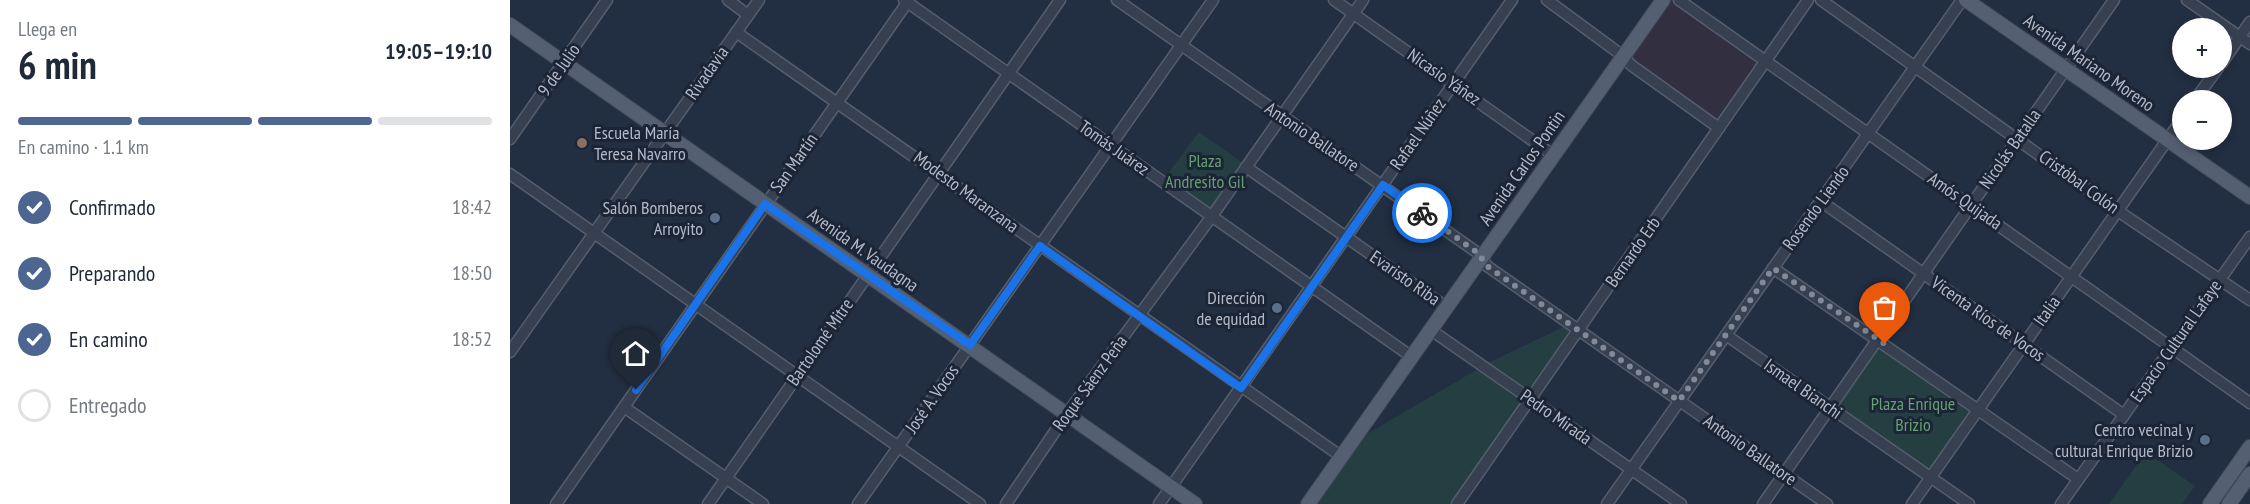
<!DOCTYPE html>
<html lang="es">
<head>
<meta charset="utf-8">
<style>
	:root { --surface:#fff; --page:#f2f2f3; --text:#1f2937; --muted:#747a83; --line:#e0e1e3; --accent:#4c6691 }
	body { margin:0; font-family:"PT Sans Narrow",sans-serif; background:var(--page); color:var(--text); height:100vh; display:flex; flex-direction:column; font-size:22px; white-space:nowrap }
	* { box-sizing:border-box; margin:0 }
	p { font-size:20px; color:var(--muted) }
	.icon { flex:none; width:33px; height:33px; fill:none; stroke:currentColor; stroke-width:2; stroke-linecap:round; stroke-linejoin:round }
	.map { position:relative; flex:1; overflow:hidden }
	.details { display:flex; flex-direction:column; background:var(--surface); width:510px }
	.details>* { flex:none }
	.controls { position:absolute; left:1662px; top:18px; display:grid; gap:12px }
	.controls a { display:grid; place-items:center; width:60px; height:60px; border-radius:50%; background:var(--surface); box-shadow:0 3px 9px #0003; font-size:30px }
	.pin { position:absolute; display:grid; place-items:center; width:51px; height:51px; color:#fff; margin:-62px -26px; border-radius:50% 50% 50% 0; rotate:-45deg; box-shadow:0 0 6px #0007 }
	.pin .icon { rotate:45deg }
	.courier { position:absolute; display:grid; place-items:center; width:60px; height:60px; margin:-30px; border:4px solid #1a73e8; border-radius:50%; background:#fff; color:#222; box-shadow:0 2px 8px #0007 }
	.overview em { font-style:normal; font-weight:700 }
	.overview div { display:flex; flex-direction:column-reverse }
	.overview { display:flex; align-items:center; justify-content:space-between; height:102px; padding:0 18px }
	h1 { font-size:39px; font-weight:700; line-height:45px }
	.bar { display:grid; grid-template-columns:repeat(4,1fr); gap:9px 6px; align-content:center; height:72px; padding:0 18px }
	.bar i { height:8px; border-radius:4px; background:var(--line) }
	.bar .current { background:var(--accent) }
	.bar p { grid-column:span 4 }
	ol { padding:0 18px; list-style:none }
	li { display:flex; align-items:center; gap:18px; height:66px }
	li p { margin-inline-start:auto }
	li .icon { padding:6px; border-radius:50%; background:var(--accent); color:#fff; stroke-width:4 }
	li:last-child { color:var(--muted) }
	li i { width:33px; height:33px; border:3px solid var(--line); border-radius:50% }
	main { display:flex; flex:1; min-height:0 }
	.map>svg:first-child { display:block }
	.medical { fill:#322f41 }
	.green { fill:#243e42 }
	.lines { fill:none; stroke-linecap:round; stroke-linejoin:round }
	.minor-casing { stroke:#545e6e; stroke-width:13 }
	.major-casing { stroke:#40495a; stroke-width:16 }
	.minor { stroke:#364051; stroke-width:10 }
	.major { stroke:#545f71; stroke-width:14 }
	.done { stroke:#808a9b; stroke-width:6; stroke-dasharray:0 10.8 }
	.route { stroke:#1a73e8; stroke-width:8 }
	.education-dot { fill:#8d6e63; stroke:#1b2536; stroke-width:2 }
	.service-dot { fill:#5c6f8a; stroke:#1b2536; stroke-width:2 }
	.labels { text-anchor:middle; stroke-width:6; stroke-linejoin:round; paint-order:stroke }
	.street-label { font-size:18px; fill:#b3bbcb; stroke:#1b2536 }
	.poi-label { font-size:18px; fill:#b3bbcb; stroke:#1b2536; text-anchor:end }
	.park-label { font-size:18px; fill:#679f76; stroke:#1b2536 }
</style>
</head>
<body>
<main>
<section class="details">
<div class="overview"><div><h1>6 min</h1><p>Llega en</p></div><em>19:05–19:10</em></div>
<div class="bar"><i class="current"></i><i class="current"></i><i class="current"></i><i></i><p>En camino · 1.1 km</p></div>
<ol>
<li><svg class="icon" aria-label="check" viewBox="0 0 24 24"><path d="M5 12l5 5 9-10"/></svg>Confirmado<p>18:42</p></li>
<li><svg class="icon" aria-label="check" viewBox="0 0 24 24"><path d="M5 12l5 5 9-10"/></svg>Preparando<p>18:50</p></li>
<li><svg class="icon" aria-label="check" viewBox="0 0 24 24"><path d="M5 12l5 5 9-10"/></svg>En camino<p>18:52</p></li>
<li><i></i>Entregado</li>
</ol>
</section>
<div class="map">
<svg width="1740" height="504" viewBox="0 0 1740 504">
	<rect width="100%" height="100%" fill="#222e41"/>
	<!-- medical -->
	<polygon class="medical" points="1161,0 1165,0 1252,60 1208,123 1119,59"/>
	<!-- green -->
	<g class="green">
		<polygon points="689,132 736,165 703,211 654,179"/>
		<polygon points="1055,326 1063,332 1020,393 978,363"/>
		<polygon points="1368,342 1465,409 1419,475 1323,408"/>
		<polygon points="968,369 1014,401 940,504 807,504 855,435"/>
		<polygon points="1636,452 1685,486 1672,504 1599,504"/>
	</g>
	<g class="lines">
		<defs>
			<g id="minor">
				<polyline points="218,0 238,15"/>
				<polyline points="394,0 902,357"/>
				<polyline points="607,0 968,253 977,266 1317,504"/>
				<polyline points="824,0 1043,155"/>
				<polyline points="1037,0 1113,56 1121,65 1209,128"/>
				<polyline points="1169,0 1740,403"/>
				<polyline points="1311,0 1608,211 1740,300"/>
				<polyline points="1677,0 1740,44"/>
				<polyline points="226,32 832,457"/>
				<polyline points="1712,63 1740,22"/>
				<polyline points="1685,100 1708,68"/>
				<polyline points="0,139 97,0"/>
				<polyline points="736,167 936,307"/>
				<polyline points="0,174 470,504"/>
				<polyline points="1312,202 1614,415"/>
				<polyline points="1263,268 1568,479"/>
				<polyline points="921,330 1171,504"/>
				<polyline points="1216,335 1459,504"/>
				<polyline points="0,352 249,0"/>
				<polyline points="114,407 253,504"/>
				<polyline points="46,504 399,0"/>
				<polyline points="198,504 550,0"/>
				<polyline points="348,504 703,0"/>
				<polyline points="496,504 556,415 702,216 853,0"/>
				<polyline points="649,504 1002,0"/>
				<polyline points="947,504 1298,0"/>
				<polyline points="1097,504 1452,0"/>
				<polyline points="1253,504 1604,0"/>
				<polyline points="1402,504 1672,119"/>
				<polyline points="1551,504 1740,237"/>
			</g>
			<g id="major">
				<polyline points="1456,0 1740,197"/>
				<polyline points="0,25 685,504"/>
				<polyline points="798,504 1153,0"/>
				<polyline points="1700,504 1740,447"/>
				<polyline points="1719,504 1740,474"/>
			</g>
		</defs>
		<!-- minor casing -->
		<use href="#minor" class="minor-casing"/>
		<!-- major casing -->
		<use href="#major" class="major-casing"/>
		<!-- minor -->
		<use href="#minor" class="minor"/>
		<!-- major -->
		<use href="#major" class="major"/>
	</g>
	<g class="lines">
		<!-- done -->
		<polyline class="done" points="912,213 968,253 977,266 1169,401 1263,268 1375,344"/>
		<!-- route -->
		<polyline class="route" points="126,390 255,204 460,345 530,246 731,388 873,185 912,213"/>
	</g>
	<!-- markers -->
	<circle class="education-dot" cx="72" cy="143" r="6"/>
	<g class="service-dot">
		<circle cx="205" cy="218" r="6"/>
		<circle cx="767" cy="308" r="6"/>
		<circle cx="1695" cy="440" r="6"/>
	</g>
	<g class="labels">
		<!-- street labels -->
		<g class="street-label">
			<text transform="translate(1579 63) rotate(35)" y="6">Avenida Mariano Moreno</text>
			<text transform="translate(49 70) rotate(-55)" y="6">9 de Julio</text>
			<text transform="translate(197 73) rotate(-55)" y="6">Rivadavia</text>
			<text transform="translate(934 77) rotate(35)" y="6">Nicasio Yáñez</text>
			<text transform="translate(908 134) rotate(-55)" y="6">Rafael Núñez</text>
			<text transform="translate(802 137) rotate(34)" y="6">Antonio Ballatore</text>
			<text transform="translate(604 148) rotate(35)" y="6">Tomás Juárez</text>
			<text transform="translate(1500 149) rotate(-55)" y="6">Nicolás Batalla</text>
			<text transform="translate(284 163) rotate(-55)" y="6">San Martín</text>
			<text transform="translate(1012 168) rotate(-55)" y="6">Avenida Carlos Pontin</text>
			<text transform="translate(1569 182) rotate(36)" y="6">Cristóbal Colón</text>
			<text transform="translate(456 192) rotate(36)" y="6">Modesto Maranzana</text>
			<text transform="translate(1455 201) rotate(35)" y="6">Amós Quijada</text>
			<text transform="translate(1306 208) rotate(-54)" y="6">Rosendo Liendo</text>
			<text transform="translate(353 250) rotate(35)" y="6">Avenida M. Vaudagna</text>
			<text transform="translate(1123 252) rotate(-55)" y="6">Bernardo Erb</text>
			<text transform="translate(895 278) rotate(35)" y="6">Evaristo Riba</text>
			<text transform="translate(1537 311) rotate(-55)" y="6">Italia</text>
			<text transform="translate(1478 319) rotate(35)" y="6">Vicenta Ríos de Vocos</text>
			<text transform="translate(1666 341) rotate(-55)" y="6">Espacio Cultural Lafaye</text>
			<text transform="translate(310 342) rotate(-55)" y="6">Bartolomé Mitre</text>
			<text transform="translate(580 383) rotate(-54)" y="6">Roque Sáenz Peña</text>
			<text transform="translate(1293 389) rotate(35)" y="6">Ismael Bianchi</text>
			<text transform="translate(422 399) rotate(-55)" y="6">José A. Vocos</text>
			<text transform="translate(1046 417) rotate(35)" y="6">Pedro Mirada</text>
			<text transform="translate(1240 450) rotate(35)" y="6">Antonio Ballatore</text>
		</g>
		<!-- poi labels -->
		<g class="poi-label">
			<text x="84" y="139" text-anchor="start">Escuela María<tspan x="84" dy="21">Teresa Navarro</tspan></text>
			<text x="193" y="214">Salón Bomberos<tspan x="193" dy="21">Arroyito</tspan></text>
			<text x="755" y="304">Dirección<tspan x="755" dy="21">de equidad</tspan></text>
			<text x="1683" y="436">Centro vecinal y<tspan x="1683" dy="21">cultural Enrique Brizio</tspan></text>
		</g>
		<!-- park labels -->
		<g class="park-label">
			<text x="695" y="167">Plaza<tspan x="695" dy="21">Andresito Gil</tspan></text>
			<text x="1403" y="410">Plaza Enrique<tspan x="1403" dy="21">Brizio</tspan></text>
		</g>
	</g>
</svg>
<div class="controls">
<a>+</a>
<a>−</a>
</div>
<div class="pin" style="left:1375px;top:344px;background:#ea580c"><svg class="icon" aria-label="bag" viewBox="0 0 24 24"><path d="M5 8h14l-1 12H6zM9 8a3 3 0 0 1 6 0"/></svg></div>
<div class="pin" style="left:126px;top:390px;background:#1f2937"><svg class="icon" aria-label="home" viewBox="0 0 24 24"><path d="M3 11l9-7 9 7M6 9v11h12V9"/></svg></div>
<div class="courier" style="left:912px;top:213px"><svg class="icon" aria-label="bike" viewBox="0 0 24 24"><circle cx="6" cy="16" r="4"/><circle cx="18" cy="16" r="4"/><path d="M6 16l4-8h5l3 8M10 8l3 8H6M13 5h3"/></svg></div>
</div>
</main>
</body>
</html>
